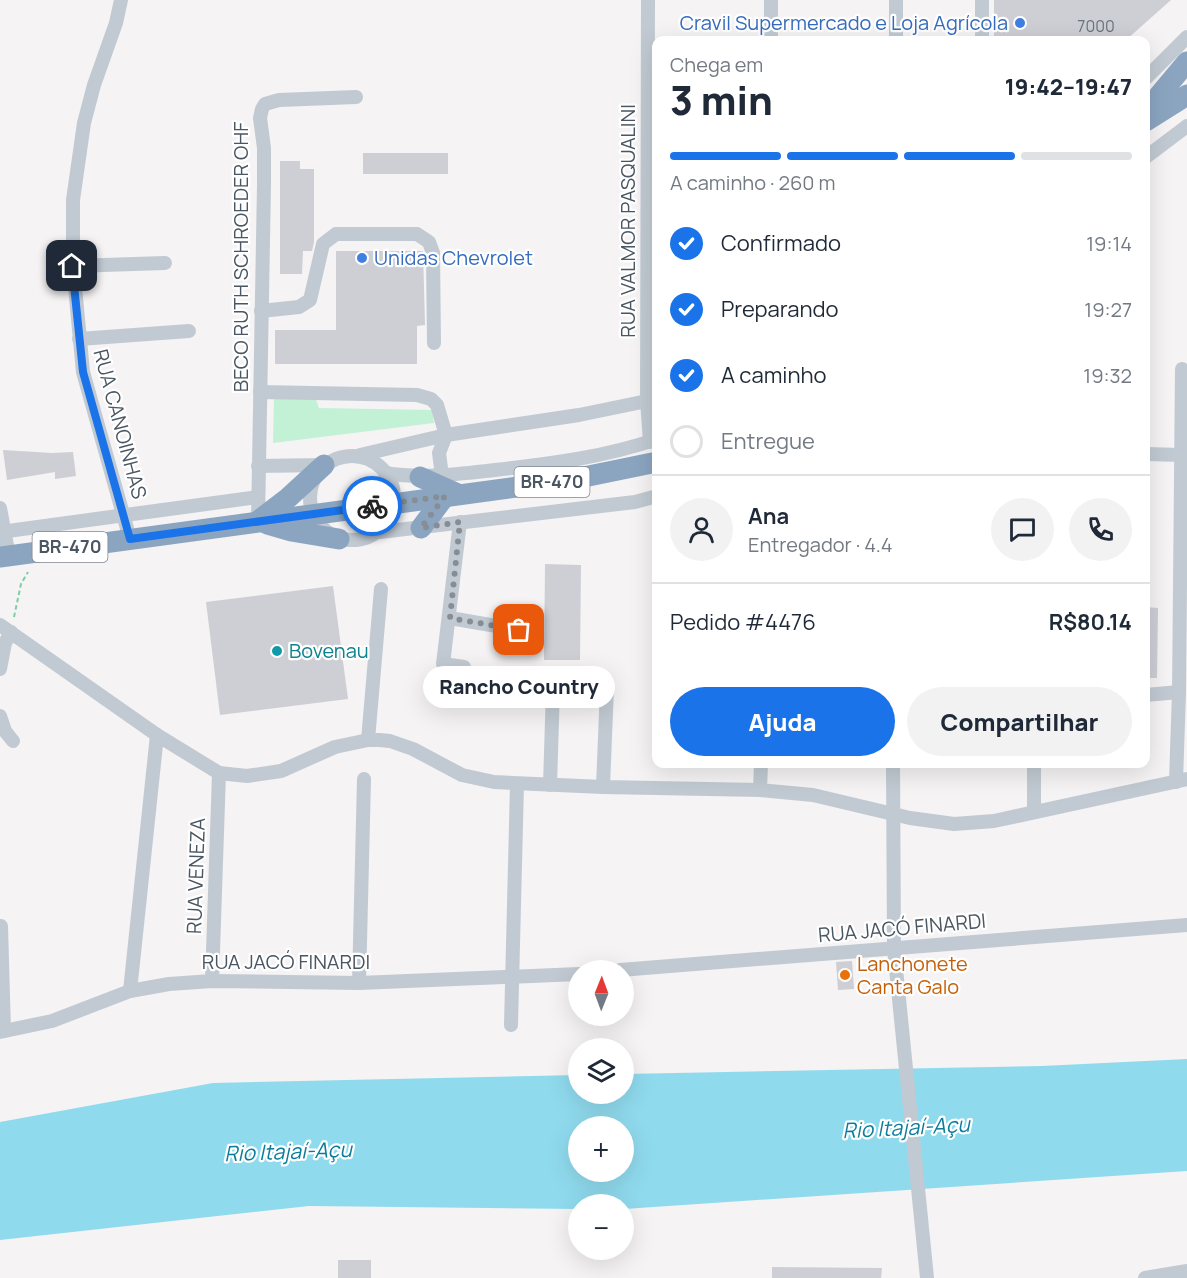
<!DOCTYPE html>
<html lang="pt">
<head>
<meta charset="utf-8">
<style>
	:root { --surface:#fff; --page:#f2f2f3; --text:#1f2937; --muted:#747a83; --line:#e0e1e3; --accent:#1a73e8 }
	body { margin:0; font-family:Manrope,sans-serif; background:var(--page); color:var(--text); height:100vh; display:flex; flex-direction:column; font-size:22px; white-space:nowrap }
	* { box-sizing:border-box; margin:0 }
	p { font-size:20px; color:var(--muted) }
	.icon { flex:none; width:33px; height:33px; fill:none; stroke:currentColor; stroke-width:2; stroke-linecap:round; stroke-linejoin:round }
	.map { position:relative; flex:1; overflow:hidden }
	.panel { position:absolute; left:652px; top:36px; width:498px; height:732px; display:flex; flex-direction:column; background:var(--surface); border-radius:12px; box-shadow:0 6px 24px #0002 }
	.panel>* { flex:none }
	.needle { width:39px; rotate:1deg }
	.tools { position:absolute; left:568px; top:960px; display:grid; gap:12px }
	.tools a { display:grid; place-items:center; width:66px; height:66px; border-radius:50%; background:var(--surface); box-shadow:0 6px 24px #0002; font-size:30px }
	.pin { position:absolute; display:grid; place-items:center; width:51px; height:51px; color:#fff; margin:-26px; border-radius:12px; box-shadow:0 3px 9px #0006 }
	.courier { position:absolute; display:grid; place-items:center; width:60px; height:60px; margin:-30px; border:4px solid #1a73e8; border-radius:50%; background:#fff; color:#222; box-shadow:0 2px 8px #0007 }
	.bubble { position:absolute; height:42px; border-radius:21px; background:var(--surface); box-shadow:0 6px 24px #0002; font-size:20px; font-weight:800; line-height:42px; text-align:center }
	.overview em { font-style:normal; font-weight:800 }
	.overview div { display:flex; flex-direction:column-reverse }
	.overview { display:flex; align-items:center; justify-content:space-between; height:102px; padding:0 18px }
	h1 { font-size:39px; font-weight:800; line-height:45px }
	.bar { display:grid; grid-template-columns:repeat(4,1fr); gap:9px 6px; align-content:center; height:72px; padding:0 18px }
	.bar i { height:8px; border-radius:4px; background:var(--line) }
	.bar .on { background:var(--accent) }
	.bar p { grid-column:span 4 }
	.line { display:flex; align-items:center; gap:15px; padding:0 18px; border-top:2px solid var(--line) }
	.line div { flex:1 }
	.round { display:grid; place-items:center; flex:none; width:63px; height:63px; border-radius:32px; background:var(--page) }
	ol { padding:0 18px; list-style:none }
	li { display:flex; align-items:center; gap:18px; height:66px }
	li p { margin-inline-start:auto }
	li .icon { padding:6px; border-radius:50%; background:var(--accent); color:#fff; stroke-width:4 }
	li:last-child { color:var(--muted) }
	li i { width:33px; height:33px; border:3px solid var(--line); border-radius:50% }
	.cta { display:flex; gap:12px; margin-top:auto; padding:12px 18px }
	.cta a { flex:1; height:69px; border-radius:36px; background:var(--accent); color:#fff; font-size:24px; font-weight:800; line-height:69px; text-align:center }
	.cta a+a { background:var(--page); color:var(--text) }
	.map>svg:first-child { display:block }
	.green { fill:#c3f1d5 }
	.water { fill:#90daee; fill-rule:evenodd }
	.building { fill:#cdcfd5 }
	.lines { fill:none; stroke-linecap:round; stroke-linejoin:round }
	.path { stroke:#7ad0a6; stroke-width:2; stroke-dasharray:4.5 3; stroke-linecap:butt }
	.minor { stroke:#c1cad2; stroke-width:14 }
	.highway { stroke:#8ba5c1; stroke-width:21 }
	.done { stroke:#868d94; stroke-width:6; stroke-dasharray:0 10.8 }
	.route { stroke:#1a73e8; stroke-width:8 }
	.shop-dot { fill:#3f7fe0; stroke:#fff; stroke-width:2 }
	.culture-dot { fill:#0f9aa8; stroke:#fff; stroke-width:2 }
	.food-dot { fill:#e8710a; stroke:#fff; stroke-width:2 }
	.labels { text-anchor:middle; stroke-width:4.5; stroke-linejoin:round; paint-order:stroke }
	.number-label { font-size:16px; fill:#6b747e }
	.shield { fill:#fff; stroke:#808990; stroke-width:1.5 }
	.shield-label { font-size:18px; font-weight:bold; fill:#4a5661 }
	.shop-label { font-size:20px; fill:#366cbe; stroke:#fff; text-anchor:end }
	.street-label { font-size:20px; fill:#4a5661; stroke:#fff }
	.culture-label { font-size:20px; fill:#0d838f; stroke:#fff; text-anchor:start }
	.food-label { font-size:20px; fill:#c56008; stroke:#fff; text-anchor:start }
	.water-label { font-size:21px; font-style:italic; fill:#0c7c9b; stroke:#fff }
</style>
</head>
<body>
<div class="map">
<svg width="1187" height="1278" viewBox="0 0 1187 1278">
	<rect width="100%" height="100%" fill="#f5f3f3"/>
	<!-- green -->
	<polygon class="green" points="274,396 315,397 319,408 432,410 434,423 273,443"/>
	<!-- water -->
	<path class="water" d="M 1187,1059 L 1187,1171 L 624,1209 L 624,1204 L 579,1204 L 579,1209 L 309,1206 L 0,1240 L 0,1122 L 213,1083 L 579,1075 L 579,1094 L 624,1094 L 624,1074 L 1042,1066 ZM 579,1126 L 624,1126 L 624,1172 L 579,1172 Z"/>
	<!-- building -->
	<g class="building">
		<polygon points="994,0 1171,0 1126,40 997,40 994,37"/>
		<rect x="363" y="153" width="85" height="21"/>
		<polygon points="280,161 300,161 300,169 314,169 314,242 312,251 303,251 302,274 280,274"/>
		<polygon points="336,251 423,251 425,325 417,326 417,364 275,364 275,330 336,330"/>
		<polygon points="3,450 52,453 73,452 76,476 55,479 55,472 7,480"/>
		<polygon points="545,564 581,565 580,660 544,660"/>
		<polygon points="333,586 348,699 220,715 206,602"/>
		<polygon points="1146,607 1158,608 1157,678 1146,678"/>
		<polygon points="852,961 854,989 838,990 836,962"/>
		<rect x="338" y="1260" width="33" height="18"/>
		<polygon points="772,1267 882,1268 881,1278 772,1278"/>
	</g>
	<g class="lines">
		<!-- path -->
		<polyline class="path" points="14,617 21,584 28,572"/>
		<!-- minor -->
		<g class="minor">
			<polyline points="121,0 116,23 94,85 84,123 73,200 73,266 83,372 130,539"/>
			<polyline points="648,0 647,401 650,442"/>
			<polyline points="982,0 982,40"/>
			<polyline points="771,40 771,0"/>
			<polyline points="896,40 896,0"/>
			<polyline points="1146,78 1187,37"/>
			<polyline points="1146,157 1187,126"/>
			<polyline points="73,266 165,263"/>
			<polyline points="261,311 299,307 310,300 323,244 336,234 417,234 429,242 433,253 434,343"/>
			<polyline points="79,339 189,331"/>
			<polyline points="260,392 417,395 431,399 437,405 446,435 439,453 443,483"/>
			<polyline points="1146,454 1181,455"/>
			<polyline points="360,455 446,435 579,415 647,401"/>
			<circle cx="352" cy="498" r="42"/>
			<polyline points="258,466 324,465"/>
			<path d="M 385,473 C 422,479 458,474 495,470 C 550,464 605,457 657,439"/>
			<polyline points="0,508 9,556"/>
			<polyline points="258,521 264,184 264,148 260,118 262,109 265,104 279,100 356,97"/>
			<polyline points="460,522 443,664 464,667"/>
			<polyline points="0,532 258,497"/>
			<polyline points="380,532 635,502 657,496"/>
			<polyline points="450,618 519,630"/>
			<polyline points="0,625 157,735 219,773 247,776 281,771 335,747 368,740 379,740 390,741 413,749 462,775 494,782 603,787 760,790 813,795 910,818 954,824 994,821 1187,779"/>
			<polyline points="0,669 5,643 11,632"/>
			<polyline points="1146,695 1179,692"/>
			<polyline points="0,716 5,731 13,741"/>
			<polyline points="368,740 381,589"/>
			<polyline points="893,764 894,949 927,1278"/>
			<polyline points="1176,782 1179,692 1182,369"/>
			<polyline points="550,785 553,688"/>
			<polyline points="603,787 607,687"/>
			<polyline points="760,790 761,764"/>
			<polyline points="1034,812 1034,764"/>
			<polyline points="1,926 4,1031"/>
			<polyline points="620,970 1187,925"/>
			<polyline points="212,981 219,773"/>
			<polyline points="359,983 364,779"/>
			<polyline points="130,991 157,735"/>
			<polyline points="511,1025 517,784"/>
			<polyline points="0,1032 52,1021 130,991 169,984 212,981 359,983 579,974"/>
			<polyline points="1145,1278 1187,1271"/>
		</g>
		<!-- highway -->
		<g class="highway">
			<polyline points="1146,111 1187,62"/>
			<polyline points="1146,121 1187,95"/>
			<polyline points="420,477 458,494"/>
			<polyline points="258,521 288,498 324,465"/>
			<polyline points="267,524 291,531 339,539"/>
			<polyline points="421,528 445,496"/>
			<polyline points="0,557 569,480 657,462"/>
		</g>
	</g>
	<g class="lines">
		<!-- done -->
		<polyline class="done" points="372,506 445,496 421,528 460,522 450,618 519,630"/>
		<!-- route -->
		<polyline class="route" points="72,266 83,372 130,539 372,506"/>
	</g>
	<!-- markers -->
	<g class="shop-dot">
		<circle cx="1020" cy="23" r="6"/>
		<circle cx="362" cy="258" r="6"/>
	</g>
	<circle class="culture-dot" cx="277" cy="651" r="6"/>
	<circle class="food-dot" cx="845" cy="975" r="6"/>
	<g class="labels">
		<!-- number labels -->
		<g class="number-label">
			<text x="1096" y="32">7000</text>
		</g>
		<!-- shield labels -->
		<g class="shield">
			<rect x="514.5" y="467" width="75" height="30" rx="4.5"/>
			<rect x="32.5" y="532" width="75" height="30" rx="4.5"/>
		</g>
		<g class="shield-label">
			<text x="552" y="488">BR-470</text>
			<text x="70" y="553">BR-470</text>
		</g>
		<!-- shop labels -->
		<g class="shop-label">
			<text x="1008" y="30">Cravil Supermercado e Loja Agrícola</text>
			<text x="374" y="265" text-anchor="start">Unidas Chevrolet</text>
		</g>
		<!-- street labels -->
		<g class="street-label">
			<text transform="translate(628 221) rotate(-90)" y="7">RUA VALMOR PASQUALINI</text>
			<text transform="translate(241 257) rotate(-90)" y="7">BECO RUTH SCHROEDER OHF</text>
			<text transform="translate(120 424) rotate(75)" y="7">RUA CANOINHAS</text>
			<text transform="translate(196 876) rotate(-88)" y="7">RUA VENEZA</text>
			<text transform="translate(902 928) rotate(-5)" y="7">RUA JACÓ FINARDI</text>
			<text x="286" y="969">RUA JACÓ FINARDI</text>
		</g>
		<!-- culture labels -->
		<g class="culture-label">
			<text x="289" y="658">Bovenau</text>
		</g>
		<!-- food labels -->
		<g class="food-label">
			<text x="857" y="971">Lanchonete<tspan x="857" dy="23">Canta Galo</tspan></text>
		</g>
		<!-- water labels -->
		<g class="water-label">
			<text transform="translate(906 1128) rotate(-3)" y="7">Rio Itajaí-Açu</text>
			<text transform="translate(288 1152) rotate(-2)" y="7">Rio Itajaí-Açu</text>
		</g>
	</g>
</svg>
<div class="tools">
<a><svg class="needle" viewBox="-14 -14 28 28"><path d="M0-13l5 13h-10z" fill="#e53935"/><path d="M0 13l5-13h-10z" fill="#747a83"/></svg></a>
<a><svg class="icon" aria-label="layers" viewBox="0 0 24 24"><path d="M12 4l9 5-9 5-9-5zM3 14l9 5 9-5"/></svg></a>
<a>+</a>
<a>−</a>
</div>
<div class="pin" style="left:519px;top:630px;background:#ea580c"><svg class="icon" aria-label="bag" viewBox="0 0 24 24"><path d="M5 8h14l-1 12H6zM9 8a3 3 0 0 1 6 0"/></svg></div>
<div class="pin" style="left:72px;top:266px;background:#1f2937"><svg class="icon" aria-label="home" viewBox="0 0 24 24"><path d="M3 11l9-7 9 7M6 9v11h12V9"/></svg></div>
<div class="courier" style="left:372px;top:506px"><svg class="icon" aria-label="bike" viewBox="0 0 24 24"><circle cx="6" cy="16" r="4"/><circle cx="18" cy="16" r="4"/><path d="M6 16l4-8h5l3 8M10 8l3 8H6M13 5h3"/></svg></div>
<div class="bubble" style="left:423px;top:666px;width:192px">Rancho Country</div>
<section class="panel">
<div class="overview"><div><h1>3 min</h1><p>Chega em</p></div><em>19:42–19:47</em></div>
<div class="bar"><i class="on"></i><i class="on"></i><i class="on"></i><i></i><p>A caminho · 260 m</p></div>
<ol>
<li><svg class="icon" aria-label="check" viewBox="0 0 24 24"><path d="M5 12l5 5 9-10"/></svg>Confirmado<p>19:14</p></li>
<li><svg class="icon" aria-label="check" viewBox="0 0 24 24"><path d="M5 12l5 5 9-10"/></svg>Preparando<p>19:27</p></li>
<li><svg class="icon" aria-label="check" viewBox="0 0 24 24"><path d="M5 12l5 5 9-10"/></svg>A caminho<p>19:32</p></li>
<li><i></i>Entregue</li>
</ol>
<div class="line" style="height:108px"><a class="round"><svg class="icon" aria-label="person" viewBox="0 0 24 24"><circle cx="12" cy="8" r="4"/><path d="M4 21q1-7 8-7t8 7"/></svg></a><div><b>Ana</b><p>Entregador · 4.4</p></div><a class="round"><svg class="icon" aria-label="chat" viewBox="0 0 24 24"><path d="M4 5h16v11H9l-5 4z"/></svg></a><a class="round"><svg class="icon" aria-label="phone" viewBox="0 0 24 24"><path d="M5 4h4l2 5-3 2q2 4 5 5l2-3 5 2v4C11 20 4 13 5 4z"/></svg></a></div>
<div class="line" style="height:78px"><div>Pedido #4476</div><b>R$80.14</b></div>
<div class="cta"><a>Ajuda</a><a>Compartilhar</a></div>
</section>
</div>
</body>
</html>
